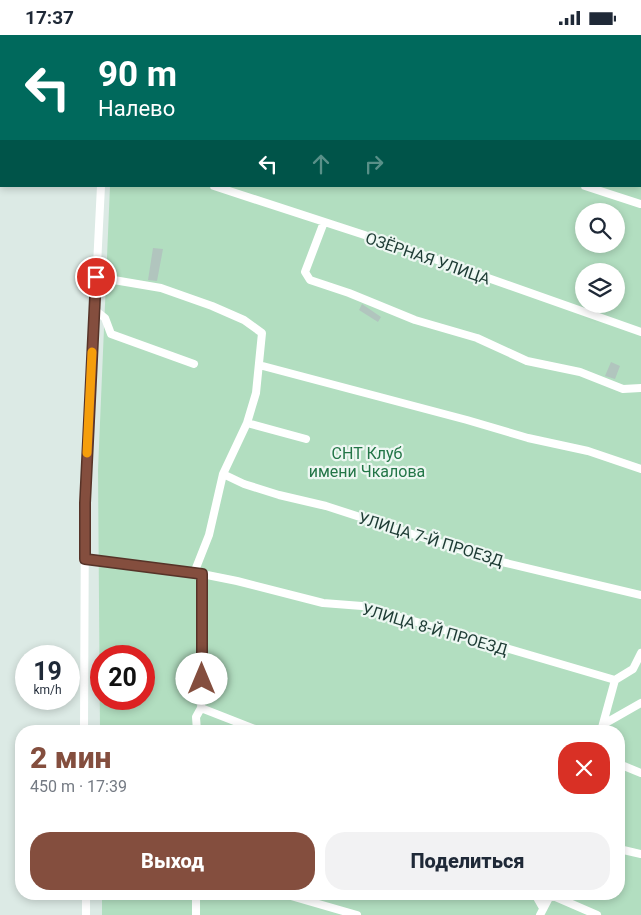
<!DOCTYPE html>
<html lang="ru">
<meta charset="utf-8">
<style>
:root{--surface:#fff;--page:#f2f2f3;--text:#1f2937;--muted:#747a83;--accent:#844e3e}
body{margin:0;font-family:Roboto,sans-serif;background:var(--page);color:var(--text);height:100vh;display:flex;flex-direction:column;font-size:19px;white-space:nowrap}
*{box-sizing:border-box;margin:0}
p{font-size:16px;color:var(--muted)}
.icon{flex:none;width:28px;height:28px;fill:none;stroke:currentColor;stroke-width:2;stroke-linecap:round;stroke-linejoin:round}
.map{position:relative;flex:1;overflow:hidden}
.details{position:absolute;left:15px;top:690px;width:610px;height:175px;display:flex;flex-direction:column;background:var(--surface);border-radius:20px;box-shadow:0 2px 8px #0003}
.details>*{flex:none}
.guide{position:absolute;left:0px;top:0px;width:641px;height:152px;box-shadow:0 2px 8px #0003;background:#00695c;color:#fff;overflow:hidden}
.fabs{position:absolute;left:575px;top:168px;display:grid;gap:10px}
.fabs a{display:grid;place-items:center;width:50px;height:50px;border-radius:50%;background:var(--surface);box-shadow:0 2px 8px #0003;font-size:25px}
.speed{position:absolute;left:15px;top:610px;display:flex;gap:10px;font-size:25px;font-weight:700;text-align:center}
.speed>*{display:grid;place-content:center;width:65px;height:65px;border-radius:50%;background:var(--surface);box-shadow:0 2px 8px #0003;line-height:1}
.speed small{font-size:12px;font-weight:400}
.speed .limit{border:8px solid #d22;background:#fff;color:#111}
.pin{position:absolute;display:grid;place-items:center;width:42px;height:42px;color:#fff;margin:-21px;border:2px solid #fff;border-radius:50%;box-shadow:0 1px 5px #0007}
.me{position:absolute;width:55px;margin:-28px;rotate:0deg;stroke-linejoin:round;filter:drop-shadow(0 0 4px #0008)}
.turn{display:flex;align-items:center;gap:18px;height:105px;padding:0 15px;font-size:22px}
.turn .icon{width:65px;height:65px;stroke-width:2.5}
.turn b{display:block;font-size:35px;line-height:42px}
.lanes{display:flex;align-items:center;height:48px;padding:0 15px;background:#0003;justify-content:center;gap:25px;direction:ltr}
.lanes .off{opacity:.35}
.round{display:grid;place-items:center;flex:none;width:52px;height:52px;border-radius:20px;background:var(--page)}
.overview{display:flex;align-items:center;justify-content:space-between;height:85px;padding:0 15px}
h1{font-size:30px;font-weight:800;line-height:38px;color:var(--accent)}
.action{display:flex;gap:10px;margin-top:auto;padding:10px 15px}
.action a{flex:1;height:58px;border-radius:20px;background:var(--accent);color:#fff;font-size:20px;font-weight:800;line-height:58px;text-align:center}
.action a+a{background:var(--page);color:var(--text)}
.status{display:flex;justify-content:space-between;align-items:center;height:35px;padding:0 25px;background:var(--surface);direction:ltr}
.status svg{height:14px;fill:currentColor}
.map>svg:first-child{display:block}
.green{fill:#b2dec0;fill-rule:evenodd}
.building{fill:#b1c5be}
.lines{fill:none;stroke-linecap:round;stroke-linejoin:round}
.minor{stroke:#fff;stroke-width:8}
.route-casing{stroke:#563328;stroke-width:12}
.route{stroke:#844e3e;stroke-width:9}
.slow{stroke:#f59e0b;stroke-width:9}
.labels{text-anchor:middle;stroke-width:4.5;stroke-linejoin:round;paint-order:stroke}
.street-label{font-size:16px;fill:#1d3b34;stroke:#edf7f2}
.park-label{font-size:16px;fill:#237547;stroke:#edf7f2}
</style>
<div class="status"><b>17:37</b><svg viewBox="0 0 49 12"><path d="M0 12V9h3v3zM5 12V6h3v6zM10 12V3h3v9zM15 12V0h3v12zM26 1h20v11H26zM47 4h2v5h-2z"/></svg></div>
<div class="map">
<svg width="641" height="880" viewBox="0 0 641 880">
<rect width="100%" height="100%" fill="#dceae5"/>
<!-- green -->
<path class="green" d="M116 0H641V880H102V859H619V696H100L98 435 110 151H640V1H116ZM584 176H616V209H584ZM584 236H616V269H584ZM101 621H144V664H101Z"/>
<!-- building -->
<path class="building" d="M153 213 163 214 157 246 148 245Z
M362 269 381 282 378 287 359 275Z
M611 327 620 331 615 344 605 341Z"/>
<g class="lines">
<!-- minor -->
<path class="minor" d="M121 0 124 1
M502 0 506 1
M106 1V0
M640 44 641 45
M214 151 386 207 641 297
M585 151 640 169
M324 187 305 237 310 245 349 258 415 285 477 303 527 326 580 337 623 354 641 353
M96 242 161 253 212 271 244 285 262 298 256 358 247 388 223 439 209 500 194 538
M95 275 105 283 111 299 194 329
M259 330 467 385 528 403 588 416 641 434
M247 388 306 404
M223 439 244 449 279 460 326 471 489 524 641 560
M85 524 202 539 237 546 323 568 362 571 615 645
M201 673 260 696
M604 689 641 668
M84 696 85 468 101 151
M197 696 196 682 201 673 203 644 202 539
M601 696 615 645 633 634 641 618
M619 729 641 738
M619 814 641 819
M86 859V880
M196 859V880
M284 859 357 880
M535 859 543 873
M551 860 597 880
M540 880 551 859"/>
</g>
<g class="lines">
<defs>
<path id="route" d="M96 242 85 468V524L202 539V644"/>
</defs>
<!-- route casing -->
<use href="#route" class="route-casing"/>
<!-- route -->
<use href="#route" class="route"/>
<!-- slow -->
<path class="slow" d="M87 418 92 317"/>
</g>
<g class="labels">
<!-- street labels -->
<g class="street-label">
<text transform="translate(428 223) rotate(19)" y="6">ОЗЁРНАЯ УЛИЦА</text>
<text transform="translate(431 504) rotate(17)" y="6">УЛИЦА 7-Й ПРОЕЗД</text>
<text transform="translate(435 594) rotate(16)" y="6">УЛИЦА 8-Й ПРОЕЗД</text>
</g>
<!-- park labels -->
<g class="park-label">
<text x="367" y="424">СНТ Клуб<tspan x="367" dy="18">имени Чкалова</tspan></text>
</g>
</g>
</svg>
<div class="fabs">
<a><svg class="icon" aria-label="search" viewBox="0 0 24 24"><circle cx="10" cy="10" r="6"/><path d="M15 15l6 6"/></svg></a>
<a><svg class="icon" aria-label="layers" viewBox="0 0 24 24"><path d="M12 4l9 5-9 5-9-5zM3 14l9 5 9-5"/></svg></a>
</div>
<div class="speed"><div>19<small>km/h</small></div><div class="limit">20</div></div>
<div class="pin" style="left:96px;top:242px;background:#d93025"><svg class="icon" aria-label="arrive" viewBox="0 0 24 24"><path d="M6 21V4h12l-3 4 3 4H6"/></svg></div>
<svg class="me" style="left:202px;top:644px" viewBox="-20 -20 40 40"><circle r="19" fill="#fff"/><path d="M0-13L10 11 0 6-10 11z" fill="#844e3e"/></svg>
<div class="guide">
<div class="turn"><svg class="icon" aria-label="left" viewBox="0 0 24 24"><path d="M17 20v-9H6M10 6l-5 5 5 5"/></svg><div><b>90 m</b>Налево</div></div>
<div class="lanes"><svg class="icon" aria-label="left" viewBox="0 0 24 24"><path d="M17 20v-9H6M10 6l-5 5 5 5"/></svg><svg class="icon off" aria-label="ahead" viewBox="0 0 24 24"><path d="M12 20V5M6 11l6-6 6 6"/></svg><svg class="icon off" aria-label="right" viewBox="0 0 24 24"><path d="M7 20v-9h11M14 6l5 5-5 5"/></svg></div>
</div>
<section class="details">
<div class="overview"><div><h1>2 мин</h1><p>450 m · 17:39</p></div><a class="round" style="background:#d93025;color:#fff"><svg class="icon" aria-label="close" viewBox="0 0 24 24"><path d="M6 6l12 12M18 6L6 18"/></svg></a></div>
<div class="action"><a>Выход</a><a>Поделиться</a></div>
</section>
</div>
